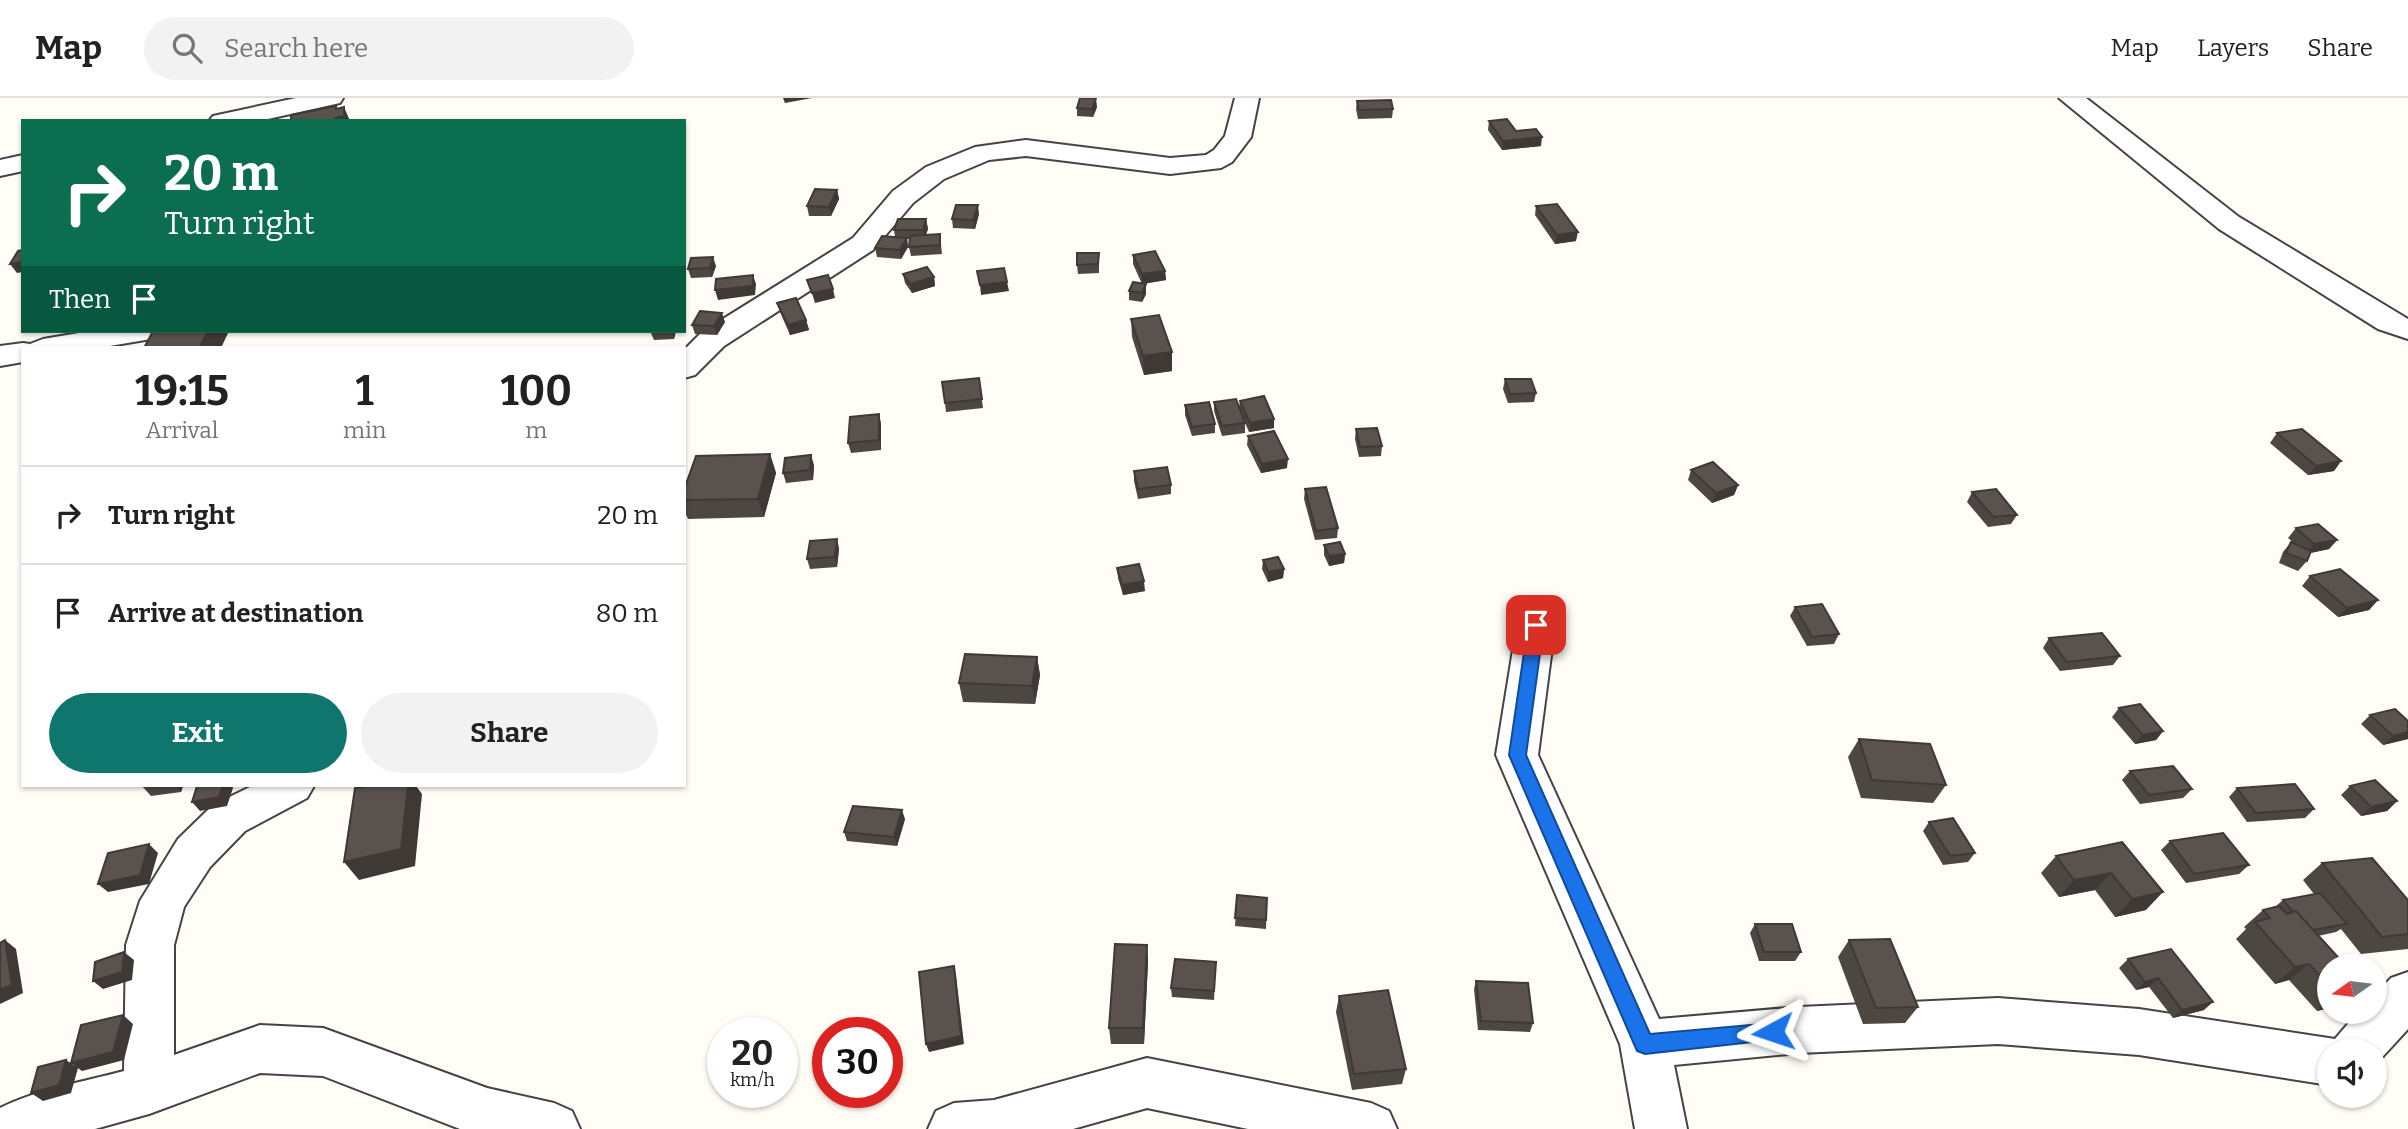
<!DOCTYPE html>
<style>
:root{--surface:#fff;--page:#f2f2f2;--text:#222;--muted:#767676;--line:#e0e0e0;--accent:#0f766e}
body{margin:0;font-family:Bitter,serif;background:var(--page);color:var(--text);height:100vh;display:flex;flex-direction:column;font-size:26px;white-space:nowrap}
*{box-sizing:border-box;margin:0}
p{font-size:23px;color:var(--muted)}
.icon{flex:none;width:38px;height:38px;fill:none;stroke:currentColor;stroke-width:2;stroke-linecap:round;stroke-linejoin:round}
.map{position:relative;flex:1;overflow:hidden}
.side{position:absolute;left:21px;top:248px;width:665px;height:441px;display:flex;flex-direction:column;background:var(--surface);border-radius:0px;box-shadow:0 2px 5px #0004}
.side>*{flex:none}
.guide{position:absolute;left:21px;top:21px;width:665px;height:214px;border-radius:0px;box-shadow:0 2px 5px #0004;background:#0b6e4f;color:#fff;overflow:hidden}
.needle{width:46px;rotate:256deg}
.controls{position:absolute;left:2317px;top:856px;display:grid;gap:14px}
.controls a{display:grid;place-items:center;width:70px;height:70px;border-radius:50%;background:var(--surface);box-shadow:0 2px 5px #0004;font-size:35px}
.speed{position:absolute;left:707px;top:919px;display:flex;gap:14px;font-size:35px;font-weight:700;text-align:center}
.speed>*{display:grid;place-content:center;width:91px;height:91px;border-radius:50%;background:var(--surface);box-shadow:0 2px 5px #0004;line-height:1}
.speed small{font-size:18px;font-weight:400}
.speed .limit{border:10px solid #d22;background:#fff;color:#111}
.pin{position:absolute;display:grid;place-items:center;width:60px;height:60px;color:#fff;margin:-30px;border-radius:14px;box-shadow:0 4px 10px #0006}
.me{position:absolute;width:77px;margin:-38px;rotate:265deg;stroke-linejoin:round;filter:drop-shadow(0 0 5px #0008)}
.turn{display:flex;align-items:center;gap:24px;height:147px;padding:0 28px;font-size:32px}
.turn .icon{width:91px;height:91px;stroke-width:2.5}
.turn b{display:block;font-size:49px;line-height:60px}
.then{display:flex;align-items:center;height:66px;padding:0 28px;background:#0003;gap:14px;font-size:26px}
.eta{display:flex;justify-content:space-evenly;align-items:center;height:119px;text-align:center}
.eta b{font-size:42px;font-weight:700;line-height:49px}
.button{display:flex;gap:14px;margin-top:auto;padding:14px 28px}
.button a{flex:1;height:80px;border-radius:42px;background:var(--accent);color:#fff;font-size:28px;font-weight:700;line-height:80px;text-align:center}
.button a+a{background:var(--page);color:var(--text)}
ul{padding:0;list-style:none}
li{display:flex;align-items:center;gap:21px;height:98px;padding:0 28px;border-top:2px solid var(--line)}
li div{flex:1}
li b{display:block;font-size:26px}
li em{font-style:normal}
header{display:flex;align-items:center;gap:42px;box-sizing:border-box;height:98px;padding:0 35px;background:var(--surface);border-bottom:2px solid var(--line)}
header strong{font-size:33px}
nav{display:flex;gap:38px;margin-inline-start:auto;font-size:24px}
.search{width:490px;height:63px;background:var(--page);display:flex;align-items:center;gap:18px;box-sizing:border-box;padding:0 24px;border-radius:38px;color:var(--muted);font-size:26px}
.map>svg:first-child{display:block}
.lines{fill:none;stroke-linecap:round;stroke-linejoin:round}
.street-casing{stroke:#444;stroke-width:4}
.street{fill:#fff;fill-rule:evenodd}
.wall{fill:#4d4742}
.shaded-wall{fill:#3f3936}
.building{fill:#5a524d;stroke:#3f3936;stroke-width:2}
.route{fill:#1a73e8;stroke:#114b97;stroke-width:2}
</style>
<header>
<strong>Map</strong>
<div class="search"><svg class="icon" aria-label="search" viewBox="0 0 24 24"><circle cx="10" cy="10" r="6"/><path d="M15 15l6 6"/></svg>Search here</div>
<nav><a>Map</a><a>Layers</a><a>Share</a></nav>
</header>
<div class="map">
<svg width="2408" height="1031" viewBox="0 0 2408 1031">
<rect width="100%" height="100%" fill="#fffdf5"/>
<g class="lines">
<defs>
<path id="street" d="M296 0H343L340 5 259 23H209L213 18Z
M1235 0H1259L1251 39 1232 64 1221 70 1170 76 1026 58 989 62 944 81 913 105 873 152 724 248 695 277 684 280V252L702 234 853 140 893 93 926 69 975 49 1026 42 1170 60 1206 57 1214 52 1225 38Z
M2059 0H2086L2239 119 2408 221V241L2378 231 2219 131Z
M23 57V73L0 78V62Z
M91 233H161L157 240 98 250H23V264L0 268V248L23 245 30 246 43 241Z
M1536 513 1550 517 1555 527 1538 657 1659 921 1799 909 1998 900 2139 911 2335 941 2358 914H2375V897L2391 880 2408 874V931L2375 967V952H2329V987L2139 957 1998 946 1799 955 1674 967 1687 1031H1635L1620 946 1496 657 1517 527 1522 517Z
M252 688H314L307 700 245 733 210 769 184 809 174 847V957L260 927 323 930 487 990 554 1005 572 1013 580 1031H460L323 978 260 975 149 1016 95 1031H0V1010C38 991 83 984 124 973L126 847 140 803 178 741 213 707Z
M1147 960 1371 1005 1389 1013 1397 1031H1248L1147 1010 1073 1031H928L936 1013 954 1005 994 1002Z"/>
</defs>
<!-- street casing -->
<use href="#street" class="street-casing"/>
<!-- street -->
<use href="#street" class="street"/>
</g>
<!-- wall -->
<path class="wall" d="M1357 3 1393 11 1392 20 1358 21 1356 11Z
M1097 9 1093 19 1077 18V10Z
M1489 23 1516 33 1541 48 1502 52 1488 32Z
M837 92 839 101 831 118H809L807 108Z
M1536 108 1576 143 1555 146 1535 117Z
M979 116 975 131 953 130 952 121Z
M926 121 928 131 926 137 940 136 942 156 911 158 909 149 910 141H907L908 149 901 161 877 159 875 150 895 139 894 132Z
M1099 155V175L1078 176 1077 167Z
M1133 157 1165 173 1166 182 1142 186 1133 166Z
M716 168 712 179 691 180 688 171Z
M903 176 934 179 935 188 912 195 905 185Z
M1146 186V196L1142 204 1129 202V193Z
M777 205 806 222 809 232 790 237 780 214Z
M1131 221 1172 254V273L1144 277 1132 239Z
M725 224 717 237 695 236 692 227Z
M650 233H676L674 241 654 242Z
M979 280 983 310 946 314 945 305Z
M1505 281 1536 295 1534 304 1508 305 1503 291Z
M1240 303 1274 330 1249 334 1245 325V335L1222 338 1214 313V304L1239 309Z
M1185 307 1215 326V335L1192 338 1185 317Z
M879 316 881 326V352L851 355 848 345Z
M1356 331 1382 348 1381 358 1359 359 1355 341Z
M2277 335 2341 363 2334 373 2308 377 2270 345Z
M1248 338 1287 370 1261 375 1247 347Z
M770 356 776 375 764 419 688 421 684 412V392Z
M814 367 813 382 786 385 783 375Z
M1691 372 1738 387 1734 397 1712 405 1688 382Z
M1134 373 1171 387V396L1138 401 1134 383Z
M1305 391 1338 430 1337 440 1315 442 1304 401Z
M1972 394 2017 417 2011 426 1988 429 1967 404Z
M2296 430 2337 442 2329 451 2310 455 2307 463 2298 473 2279 465 2283 454 2291 444 2295 446 2288 440Z
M837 441 839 451 837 469 810 471 807 461Z
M1324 447 1345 456 1344 465 1329 468 1324 457Z
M1263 462 1284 471 1283 480 1268 484 1262 471Z
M1117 470 1145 493 1123 497 1118 480Z
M2310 478 2378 502 2369 512 2338 519 2302 488Z
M1795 509 1839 536 1834 546 1807 548 1790 518Z
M2049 540 2120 558 2113 567 2060 573 2043 550Z
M1037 559 1040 577 1035 606 963 604 959 585Z
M2119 610 2163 633 2156 642 2135 646 2112 619Z
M2370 617 2408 641 2383 647 2361 626Z
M1859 641 1946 687 1933 705 1861 700 1848 659Z
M2130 673 2192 691 2183 700 2140 706 2122 682Z
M142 688H183L181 694 151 698Z
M2350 688 2397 703 2387 713 2361 718 2341 697Z
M2237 690 2314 711 2305 720 2247 724 2229 699Z
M905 721 897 748 847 743 844 734Z
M1929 724 1975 755 1968 764 1943 767 1923 733Z
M2170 743 2249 767 2239 776 2186 785 2161 752Z
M2122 744 2146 812 2115 819 2095 792 2059 799 2041 775 2056 758Z
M2322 765 2408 802V851L2361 856 2341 831 2336 834 2318 838 2329 868V910L2317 913 2289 882 2275 886 2236 841 2246 831 2244 829 2263 812 2276 808 2283 802 2314 796 2303 782Z
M1237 797 1267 800 1266 831 1235 828Z
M1755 826 1801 854 1795 863H1759L1750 835Z
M1849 842 1918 909 1905 925 1863 926 1838 859Z
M1147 847 1148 864 1144 946H1111L1109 930Z
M2171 851 2204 912 2173 920 2149 889 2136 892 2119 870 2128 861Z
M1216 864 1214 902 1172 899 1171 890Z
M1476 883 1533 925 1530 934 1478 932 1474 891Z
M1339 898 1406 971 1402 986 1352 992 1336 914Z"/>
<!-- shaded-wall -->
<path class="shaded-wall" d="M783 0H812L785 5Z
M1096 0 1097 9 1093 19 1092 11Z
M336 8 341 19 344 9 350 23H335Z
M1542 39 1541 48 1502 52 1503 43Z
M837 92 839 101 831 118 829 109Z
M978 107 979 116 975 131 973 122Z
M926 121 928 131 924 141 923 132Z
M1578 134 1576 143 1555 146 1557 137Z
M907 140 908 149 901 161 900 152Z
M713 159 716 168 712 179 710 170Z
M23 164V174L17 175 10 166Z
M1165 173 1166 182 1142 186V176Z
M753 177 756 186 755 197 718 202 715 192Z
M934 179 935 188 912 195 910 186Z
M1007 184 1009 193 981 197 980 187Z
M1146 186V196L1142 204V195Z
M833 191 835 200 815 205 812 195Z
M722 215 725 224 717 237 714 228Z
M806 222 809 232 790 237 788 227Z
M208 233H229L221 250H199Z
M672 233H676L674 241Z
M1172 254V273L1144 277 1143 258Z
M879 316 881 326V352L879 342Z
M1274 321V330L1249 334 1250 325Z
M770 356 776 375 764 419 758 401Z
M811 357 814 367 813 382 810 372Z
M1288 361 1287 370 1261 375 1262 366Z
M2341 363 2334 373 2308 377 2316 368Z
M1738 387 1734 397 1712 405 1716 395Z
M837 441 839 451 837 469 835 459Z
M2337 442 2329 451 2306 456 2314 446Z
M1345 456 1344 465 1329 468V458Z
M1284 471 1283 480 1268 484V474Z
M1144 483 1145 493 1123 497 1122 487Z
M2378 502 2369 512 2338 519 2347 510Z
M1037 559 1040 577 1035 606 1032 588Z
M2163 633 2156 642 2135 646 2143 637Z
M2408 634V641L2383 647 2393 638Z
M175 688H183L181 694Z
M223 688H232L233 690 227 708 200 713 192 704Z
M408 688H416L422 696 415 768 359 782 344 764Z
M2397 703 2387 713 2361 718 2371 709Z
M902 712 905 721 897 748 894 739Z
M149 746 158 755 149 786 108 794 98 786Z
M2111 775 2095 792 2059 799 2074 782Z
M2163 794 2146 812 2115 819 2132 801Z
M5 842 16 851 23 895 0 906V892Z
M1147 847 1148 864 1144 946 1143 930Z
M124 854 134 862 132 882 103 891 93 883Z
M2309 866 2289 882 2275 886 2295 869Z
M954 868 956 877 964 946 929 954 926 946Z
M2158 880 2149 889 2136 892 2145 884Z
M2329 903V910L2317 913Z
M2213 904 2204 912 2173 920 2182 912Z
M123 917 133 926 124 962 82 973 71 965Z
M66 962 78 970 71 995 43 1003 31 995Z"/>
<!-- building -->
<path class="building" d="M1080 0H1096L1092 11 1077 10Z
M1391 2 1393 11 1359 12 1357 3Z
M336 8V11L344 9V18L335 20V23H291V17Z
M1507 21 1516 33 1536 31 1542 39 1503 43 1489 23Z
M815 91 837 92 829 109 807 108Z
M1557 106 1578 134 1557 137 1536 108Z
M956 107H978L973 122 952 121Z
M898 121H926L923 132H894Z
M940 136V147L909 149 910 138Z
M882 138 907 140 900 152 875 150Z
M23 152V164L10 166 18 153Z
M1155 153 1165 173 1142 176 1133 157Z
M1077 155H1099L1098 166 1077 167Z
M713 159 710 170 688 171 691 160Z
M927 169 934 179 910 186 903 176Z
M1004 170 1007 184 980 187 977 173Z
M753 177V188L715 192 716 181Z
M828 177 833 191 812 195 807 182Z
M1133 184 1146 186 1142 195 1129 193Z
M796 200 806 222 788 227 777 205Z
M700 213 722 215 714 228 692 227Z
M1159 217 1172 254 1143 258 1131 221Z
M153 233H208L199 250H144Z
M979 280 982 301 945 305 942 284Z
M1505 281H1531L1536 295 1510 296Z
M1264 298 1274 321 1250 325 1240 303Z
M1236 301 1245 325 1222 328 1214 304Z
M1209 304 1215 326 1192 329 1185 307Z
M879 316V342L848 345 850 319Z
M1377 330 1382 348 1360 349 1356 331Z
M2302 331 2341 363 2316 368 2277 335Z
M1274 333 1288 361 1262 366 1248 338Z
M770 356 758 401 684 402V392L696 358Z
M811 357 810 372 783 375 785 360Z
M1713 364 1738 387 1716 395 1691 372Z
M1167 369 1171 387 1138 391 1134 373Z
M1326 389 1338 430 1316 433 1305 391Z
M1996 391 2017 417 1993 419 1972 394Z
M2318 426 2337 442 2314 446 2296 430Z
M837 441 835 459 807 461 810 443Z
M1340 444 1345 456 1329 458 1324 447Z
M2291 444 2311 453 2307 463 2286 455Z
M1278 459 1284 471 1268 474 1263 462Z
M1139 466 1144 483 1122 487 1117 470Z
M2340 471 2378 502 2347 510 2310 478Z
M1822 506 1839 536 1812 539 1795 509Z
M2102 535 2120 558 2067 564 2049 540Z
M965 556 1037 559 1032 588 959 585Z
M2140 606 2163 633 2143 637 2119 610Z
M2395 611 2408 623V634L2393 638 2370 617Z
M1859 641 1930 646 1946 687 1872 682Z
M2173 668 2192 691 2149 697 2130 673Z
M2375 682 2397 703 2371 709 2350 688Z
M2295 686 2314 711 2256 715 2237 690Z
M197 688H223L219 699 192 704Z
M366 688H408L401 751 344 764 355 690Z
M853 708 902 712 894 739 844 734Z
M1953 720 1975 755 1950 758 1929 724Z
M2223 735 2249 767 2194 776 2170 743Z
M2122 744 2163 794 2132 801 2111 775 2074 782 2056 758Z
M149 746 140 777 98 786 108 755Z
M2372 760 2408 802V836L2382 839 2322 765Z
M2320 795 2347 826 2313 832 2296 813 2293 814 2283 802Z
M1237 797 1267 800 1266 822 1235 820Z
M2279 808 2287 816 2296 813 2346 868H2329V888L2309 866 2295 869 2255 824 2270 820 2263 812Z
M1755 826H1792L1801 854H1764Z
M1890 841 1918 909 1876 910 1849 842Z
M5 842 12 887 0 892V845Z
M1115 846 1147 847 1143 930H1109Z
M2171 851 2213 904 2182 912 2158 880 2145 884 2128 861Z
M124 854 122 874 93 883 95 864Z
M1175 861 1216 864 1214 893 1171 890Z
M954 868 961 938 926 946 919 874Z
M1476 883 1528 885 1533 925 1481 923Z
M1388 892 1406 971 1354 976 1339 898Z
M123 917 113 954 71 965 81 927Z
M66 962 59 987 31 995 38 969Z"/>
<!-- route -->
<path class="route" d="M1536 521 1544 527 1526 657 1650 936 1773 925 1781 928 1784 934 1781 941 1645 956 1637 953 1509 657 1528 527Z"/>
</svg>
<div class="controls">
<a><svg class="needle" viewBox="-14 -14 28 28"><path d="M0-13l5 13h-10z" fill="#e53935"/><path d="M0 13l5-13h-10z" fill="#767676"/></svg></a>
<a><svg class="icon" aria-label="sound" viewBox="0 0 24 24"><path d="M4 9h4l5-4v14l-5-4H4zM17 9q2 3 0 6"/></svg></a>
</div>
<div class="speed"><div>20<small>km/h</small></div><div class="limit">30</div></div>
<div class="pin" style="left:1536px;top:527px;background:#d93025"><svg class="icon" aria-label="arrive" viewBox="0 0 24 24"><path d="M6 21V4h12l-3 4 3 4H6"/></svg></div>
<svg class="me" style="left:1773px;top:934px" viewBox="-20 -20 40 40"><path d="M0-17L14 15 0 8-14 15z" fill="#1a73e8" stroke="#fff" stroke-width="4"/></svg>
<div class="guide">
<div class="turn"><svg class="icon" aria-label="right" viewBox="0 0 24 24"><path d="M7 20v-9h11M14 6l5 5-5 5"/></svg><div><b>20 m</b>Turn right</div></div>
<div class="then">Then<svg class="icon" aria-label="arrive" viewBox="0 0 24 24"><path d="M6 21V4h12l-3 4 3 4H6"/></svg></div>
</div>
<section class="side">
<div class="eta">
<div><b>19:15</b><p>Arrival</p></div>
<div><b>1</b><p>min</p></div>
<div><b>100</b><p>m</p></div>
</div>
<ul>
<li><svg class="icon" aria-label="right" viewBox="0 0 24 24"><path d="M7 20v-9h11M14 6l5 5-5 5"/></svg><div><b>Turn right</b></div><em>20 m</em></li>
<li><svg class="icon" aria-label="arrive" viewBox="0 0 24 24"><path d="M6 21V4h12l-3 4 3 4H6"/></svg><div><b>Arrive at destination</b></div><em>80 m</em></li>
</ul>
<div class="button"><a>Exit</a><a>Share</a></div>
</section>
</div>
